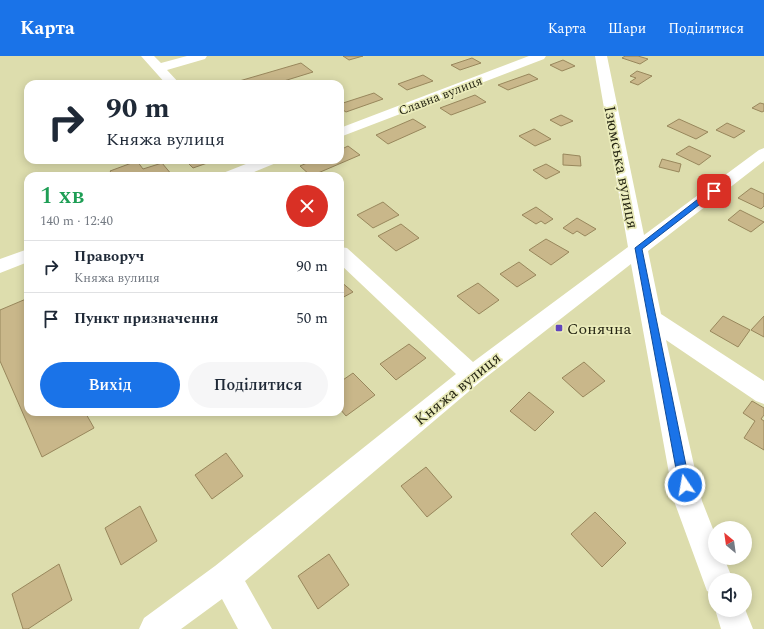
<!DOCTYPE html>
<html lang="uk">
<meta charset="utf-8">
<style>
:root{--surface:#fff;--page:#f6f6f7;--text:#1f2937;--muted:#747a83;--line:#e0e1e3;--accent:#1a73e8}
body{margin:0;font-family:Spectral,serif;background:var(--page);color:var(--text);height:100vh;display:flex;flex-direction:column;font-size:15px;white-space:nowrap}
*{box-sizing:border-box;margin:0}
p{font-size:13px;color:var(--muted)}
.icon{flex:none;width:22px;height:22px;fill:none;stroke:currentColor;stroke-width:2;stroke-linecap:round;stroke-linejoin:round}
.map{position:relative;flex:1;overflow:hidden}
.side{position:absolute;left:24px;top:116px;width:320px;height:244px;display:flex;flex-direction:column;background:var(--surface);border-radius:12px;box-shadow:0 2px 10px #0003}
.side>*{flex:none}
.top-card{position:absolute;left:24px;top:24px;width:320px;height:84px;border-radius:12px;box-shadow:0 2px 10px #0003;background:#fff;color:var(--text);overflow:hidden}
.needle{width:26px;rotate:331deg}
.controls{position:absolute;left:708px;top:465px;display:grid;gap:8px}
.controls a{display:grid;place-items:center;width:44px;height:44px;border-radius:50%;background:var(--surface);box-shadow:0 2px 10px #0003;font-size:20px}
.pin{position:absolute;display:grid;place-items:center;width:34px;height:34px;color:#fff;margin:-17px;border-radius:8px;box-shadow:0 2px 6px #0006}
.me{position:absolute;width:44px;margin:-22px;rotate:348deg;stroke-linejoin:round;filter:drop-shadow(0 0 3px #0008)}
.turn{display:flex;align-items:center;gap:14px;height:84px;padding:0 16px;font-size:18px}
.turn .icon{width:52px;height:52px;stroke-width:2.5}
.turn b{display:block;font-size:28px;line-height:34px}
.round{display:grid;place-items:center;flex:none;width:42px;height:42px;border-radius:21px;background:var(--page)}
.head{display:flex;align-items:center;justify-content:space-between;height:68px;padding:0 16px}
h1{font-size:24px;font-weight:600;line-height:30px;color:#1e9e55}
.action{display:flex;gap:8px;margin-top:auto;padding:8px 16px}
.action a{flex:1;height:46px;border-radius:24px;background:var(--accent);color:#fff;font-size:16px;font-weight:600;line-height:46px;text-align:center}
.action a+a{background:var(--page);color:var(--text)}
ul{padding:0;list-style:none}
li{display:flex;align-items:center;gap:12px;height:52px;padding:0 16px;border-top:1px solid var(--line)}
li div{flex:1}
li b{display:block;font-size:15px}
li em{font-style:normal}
header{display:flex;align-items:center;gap:24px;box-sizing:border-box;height:56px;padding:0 20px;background:var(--accent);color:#fff}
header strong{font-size:19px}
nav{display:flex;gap:22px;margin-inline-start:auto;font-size:14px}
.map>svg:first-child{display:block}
.building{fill:#c9b78a;stroke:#98875c}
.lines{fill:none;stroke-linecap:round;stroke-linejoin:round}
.minor{fill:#fff;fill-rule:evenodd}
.route{fill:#1a73e8;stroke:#114b97}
.poi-dot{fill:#6145bd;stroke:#eaebba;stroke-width:1.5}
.labels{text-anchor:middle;stroke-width:3.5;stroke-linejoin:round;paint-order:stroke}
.far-street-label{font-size:13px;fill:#262614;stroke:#eaebba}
.street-label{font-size:16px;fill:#262614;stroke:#eaebba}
.poi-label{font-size:16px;fill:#262614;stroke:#eaebba;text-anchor:start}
</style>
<header>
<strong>Карта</strong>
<nav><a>Карта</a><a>Шари</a><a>Поділитися</a></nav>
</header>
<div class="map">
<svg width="764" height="573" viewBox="0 0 764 573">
<rect width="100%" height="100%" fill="#ddddad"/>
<!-- building -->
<path class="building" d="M343 0H363L349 4Z
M625 0H638L648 3 640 8 622 2Z
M472 2 481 7 460 14 451 9Z
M563 4 575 10 562 15 550 9Z
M301 7 313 16 274 28H229Z
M637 15 652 20 638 29 630 26 636 22 630 20Z
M529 18 538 23 508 34 498 29Z
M423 19 433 25 407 34 398 28Z
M374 37 383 43 346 56 340 52V48Z
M475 39 486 46 451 59 440 52Z
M760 47 764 48V55L762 56 752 52Z
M561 59 573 65 561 70 550 64Z
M413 63 426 71 388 88 376 79Z
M679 63 708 76 696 83 667 70Z
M727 67 745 75 734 82 716 74Z
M534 73 551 83 535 90 519 80Z
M348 90 360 99 311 120 300 110 314 104H340V94Z
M689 90 711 100 699 109 676 98Z
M563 98 580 100 581 110 563 109Z
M662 103 681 108 679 116 659 111Z
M185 104H212L213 105 193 112Z
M137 105 143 113 162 107 172 119 140 120 137 117 127 120H114L110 115Z
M546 108 560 116 546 123 533 114Z
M751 132 764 138V150L761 153 738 142Z
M383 146 399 159 373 172 357 159Z
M536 151 553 163 545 168 541 165 536 168 522 159Z
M740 154 764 166 751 176 728 164Z
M577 162 596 173 585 180 577 175 573 178 563 172Z
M401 168 419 182 396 195 378 180Z
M546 183 569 196 551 209 529 194Z
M519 206 536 219 517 231 500 218Z
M340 225 353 236 340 243Z
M478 227 499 244 479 258 457 240Z
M26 243 28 247V356H85L94 372 42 401 0 305V254Z
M723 260 750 274 738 291 710 275Z
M764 260V281L751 274Z
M409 288 426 302 396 324 380 308Z
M584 306 605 325 583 341 562 322Z
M353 317 375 339 346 360 340 353V326Z
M529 336 554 356 535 375 510 355Z
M752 345 764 352V359L761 363 764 365V394L744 382 755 365 743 357Z
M226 397 243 420 212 443 195 419Z
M426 411 452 441 427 461 401 430Z
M140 450 157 485 121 509 105 472Z
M595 456 626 487 602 511 571 478Z
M329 498 349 529 318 553 298 520Z
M59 508 72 544 28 573H23L12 538Z"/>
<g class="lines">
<!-- minor -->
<path class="minor" d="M141 0H154L161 7 187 0H207L205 3 167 14 180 28H166Z
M529 0H546L544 3 340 81V72Z
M595 0H607L644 179 759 94 764 92V105L648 195 661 258 764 325V348L756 345 666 284 702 445 715 478V502H724L733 524H715V538L707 535 674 445 631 208 480 326 245 525 272 573H238L222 543 181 573H139L144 562 215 510 456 318 340 208V191L347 192 473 306 628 191Z
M256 104H278L276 107 244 120H221L223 117Z
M28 193V206L0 217V203Z
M715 553H745L753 573H721Z"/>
</g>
<!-- route -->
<path class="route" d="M711 133 717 135 642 193 690 429 689 433 685 435 681 433 679 429 635 192Z"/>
<!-- markers -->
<rect class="poi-dot" x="555" y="268" width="8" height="8" rx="2"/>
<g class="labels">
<!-- far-street labels -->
<g class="far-street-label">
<text transform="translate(440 39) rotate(-21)" y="5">Славна вулиця</text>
</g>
<!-- street labels -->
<g class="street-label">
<text transform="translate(622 111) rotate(79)" y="6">Ізюмська вулиця</text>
<text transform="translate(457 332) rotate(-39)" y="6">Княжа вулиця</text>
</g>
<!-- poi labels -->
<g class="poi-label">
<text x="567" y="278">Сонячна</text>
</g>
</g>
</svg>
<div class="controls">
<a><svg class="needle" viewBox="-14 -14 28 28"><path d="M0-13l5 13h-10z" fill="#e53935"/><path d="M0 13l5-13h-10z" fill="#747a83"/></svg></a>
<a><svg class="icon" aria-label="sound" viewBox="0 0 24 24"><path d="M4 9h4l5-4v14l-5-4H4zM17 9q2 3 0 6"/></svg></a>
</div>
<div class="pin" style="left:714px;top:135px;background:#d93025"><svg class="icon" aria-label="arrive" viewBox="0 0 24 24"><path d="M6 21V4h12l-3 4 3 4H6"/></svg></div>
<svg class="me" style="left:685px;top:429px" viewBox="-20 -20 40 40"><circle r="17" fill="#1a73e8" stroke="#fff" stroke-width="3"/><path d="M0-11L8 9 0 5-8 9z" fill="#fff"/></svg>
<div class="top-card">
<div class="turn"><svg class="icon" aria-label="right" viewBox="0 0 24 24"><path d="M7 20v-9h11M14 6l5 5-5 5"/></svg><div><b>90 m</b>Княжа вулиця</div></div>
</div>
<section class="side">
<div class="head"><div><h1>1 хв</h1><p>140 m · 12:40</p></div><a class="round" style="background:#d93025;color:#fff"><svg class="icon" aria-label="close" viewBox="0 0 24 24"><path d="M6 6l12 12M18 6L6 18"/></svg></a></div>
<ul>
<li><svg class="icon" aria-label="right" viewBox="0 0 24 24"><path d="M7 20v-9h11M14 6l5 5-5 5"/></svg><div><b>Праворуч</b><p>Княжа вулиця</p></div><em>90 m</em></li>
<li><svg class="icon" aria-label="arrive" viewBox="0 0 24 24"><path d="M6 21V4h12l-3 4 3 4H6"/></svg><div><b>Пункт призначення</b></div><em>50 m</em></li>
</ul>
<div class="action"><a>Вихід</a><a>Поділитися</a></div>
</section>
</div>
